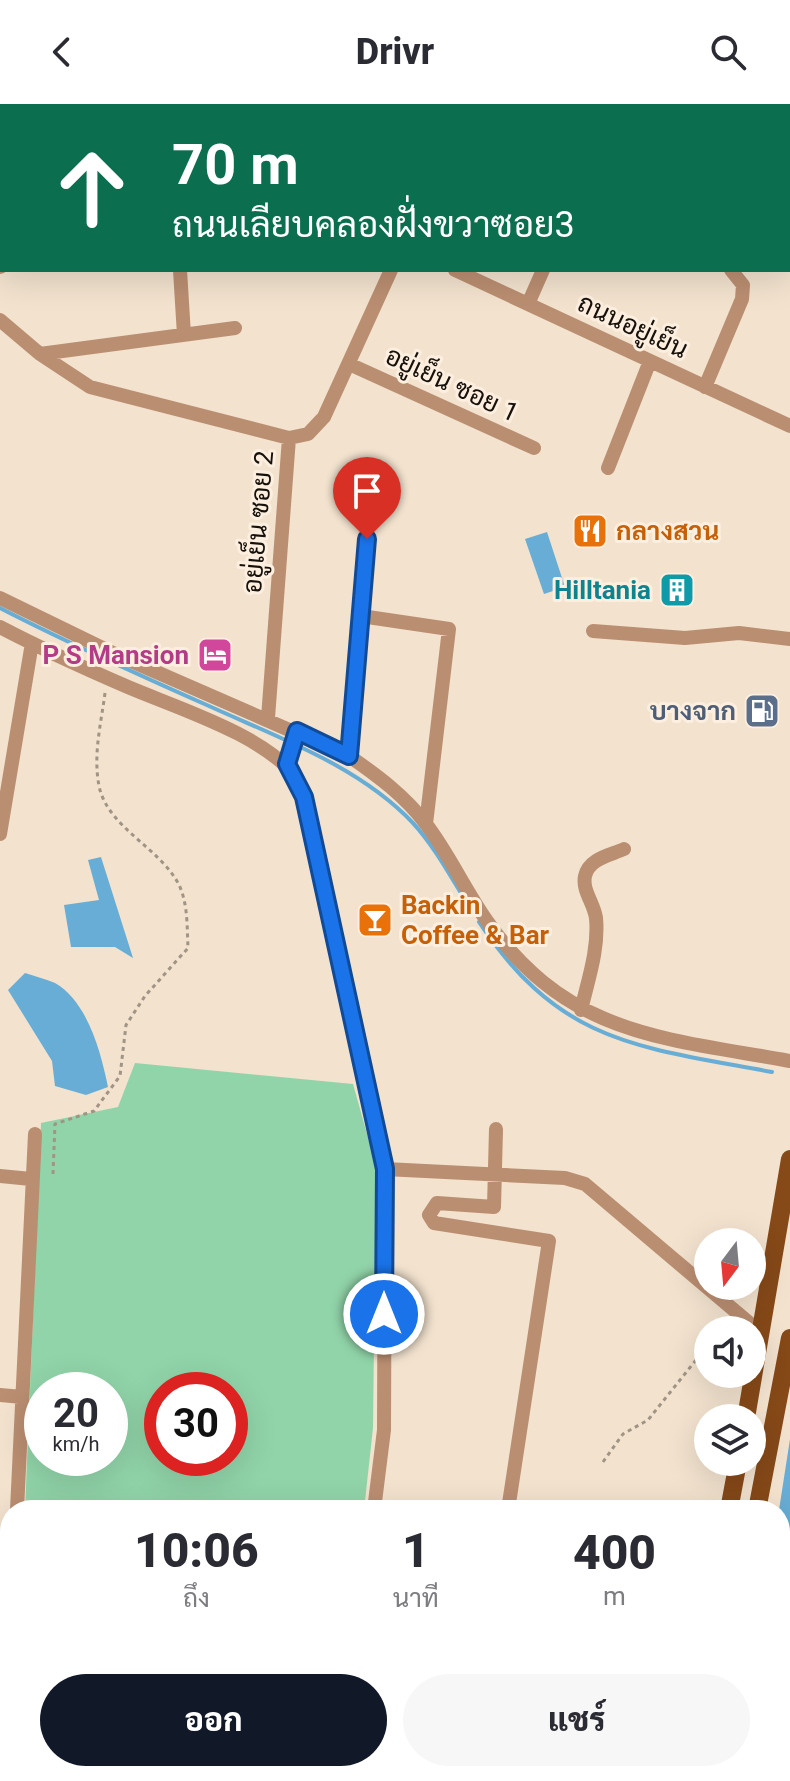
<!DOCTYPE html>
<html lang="th">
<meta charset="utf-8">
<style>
:root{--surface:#fff;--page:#f7f7f7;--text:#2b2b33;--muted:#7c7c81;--accent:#111827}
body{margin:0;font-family:Roboto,Sarabun,sans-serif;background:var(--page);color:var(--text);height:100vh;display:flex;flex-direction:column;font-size:30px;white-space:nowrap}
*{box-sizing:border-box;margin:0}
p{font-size:26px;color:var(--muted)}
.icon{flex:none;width:44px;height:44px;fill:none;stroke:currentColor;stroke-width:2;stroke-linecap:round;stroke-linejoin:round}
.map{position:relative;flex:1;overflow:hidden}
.sheet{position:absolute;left:0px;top:1396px;width:790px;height:282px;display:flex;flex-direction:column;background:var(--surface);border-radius:32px 32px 0 0;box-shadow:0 8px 32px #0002}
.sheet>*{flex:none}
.banner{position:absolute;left:0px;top:0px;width:790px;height:168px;box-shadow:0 8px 32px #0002;background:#0b6e4f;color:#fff;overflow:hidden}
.needle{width:52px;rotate:196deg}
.buttons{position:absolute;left:694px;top:1124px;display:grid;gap:16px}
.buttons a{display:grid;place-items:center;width:72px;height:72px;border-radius:50%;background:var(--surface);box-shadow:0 8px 32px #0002;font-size:40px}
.speed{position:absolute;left:24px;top:1268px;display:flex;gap:16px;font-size:40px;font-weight:700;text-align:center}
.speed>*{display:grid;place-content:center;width:104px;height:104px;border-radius:50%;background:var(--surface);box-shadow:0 8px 32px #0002;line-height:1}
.speed small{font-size:20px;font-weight:400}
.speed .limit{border:12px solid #d22;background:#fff;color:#111}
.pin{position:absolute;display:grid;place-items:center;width:68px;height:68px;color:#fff;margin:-82px -34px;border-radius:50% 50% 50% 0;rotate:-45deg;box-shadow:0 0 8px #0007}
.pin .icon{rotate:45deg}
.me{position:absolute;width:88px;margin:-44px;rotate:0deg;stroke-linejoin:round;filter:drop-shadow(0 0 6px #0008)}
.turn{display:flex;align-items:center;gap:28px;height:168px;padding:0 40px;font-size:36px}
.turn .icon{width:104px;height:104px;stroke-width:2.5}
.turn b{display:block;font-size:56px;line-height:68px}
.eta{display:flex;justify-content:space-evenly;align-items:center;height:136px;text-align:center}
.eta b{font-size:48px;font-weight:800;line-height:56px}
.action{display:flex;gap:16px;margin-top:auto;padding:16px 40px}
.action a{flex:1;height:92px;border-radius:48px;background:var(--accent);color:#fff;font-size:32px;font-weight:800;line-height:92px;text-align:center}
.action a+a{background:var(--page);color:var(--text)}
header{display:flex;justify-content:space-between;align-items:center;height:104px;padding:0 40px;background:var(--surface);font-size:36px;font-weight:800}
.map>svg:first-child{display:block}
.green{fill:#91d4a9;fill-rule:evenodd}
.water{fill:#68add5}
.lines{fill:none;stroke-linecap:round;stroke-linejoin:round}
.stream{stroke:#68add5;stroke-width:4}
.path{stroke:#a09485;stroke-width:3;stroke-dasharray:4 4;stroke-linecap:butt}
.minor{stroke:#ba8e71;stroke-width:14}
.major{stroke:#864918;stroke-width:18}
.route-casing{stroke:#114b97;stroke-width:20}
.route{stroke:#1a73e8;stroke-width:14}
.labels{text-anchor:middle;stroke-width:6;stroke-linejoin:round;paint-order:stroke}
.street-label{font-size:26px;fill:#16110a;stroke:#fdefdf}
.food-label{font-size:26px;font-weight:bold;fill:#c56008;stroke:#fdefdf;text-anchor:start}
.culture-label{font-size:26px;font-weight:bold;fill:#0d838f;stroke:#fdefdf;text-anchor:end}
.hotel-label{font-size:26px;font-weight:bold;fill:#b23c85;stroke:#fdefdf;text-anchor:end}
.service-label{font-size:26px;font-weight:bold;fill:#4e5e75;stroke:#fdefdf;text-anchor:end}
</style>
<header><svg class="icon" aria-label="back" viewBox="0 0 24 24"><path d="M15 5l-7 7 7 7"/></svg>Drivr<svg class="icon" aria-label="search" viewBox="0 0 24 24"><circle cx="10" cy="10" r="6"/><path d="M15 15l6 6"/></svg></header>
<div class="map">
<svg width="790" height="1677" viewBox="0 0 790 1677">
<rect width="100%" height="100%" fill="#f2e2ce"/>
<!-- green -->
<path class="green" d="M135 959 353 980 376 1062 373 1324 364 1406H25L41 1019 118 1003ZM42 1286H110V1354H42ZM162 1286H230V1354H162Z
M10 1483V1668H323L321 1677H0V1509Z"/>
<!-- water -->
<path class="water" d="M547 428 565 483 544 490 525 435Z
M101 753 133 854 115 843H71L64 801 99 796 88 756Z
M25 869C34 872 46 875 55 879 88 898 101 949 108 983L86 991 55 982 52 957 8 886Z
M790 1335V1491L780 1551 779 1406Z"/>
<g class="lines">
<!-- stream -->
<path class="stream" d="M0 504C68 539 139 571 209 602 279 634 359 662 413 719 437 745 455 781 474 810
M479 818C560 940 638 943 772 968"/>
<!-- path -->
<path class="path" d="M53 1070 55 1020 94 1007 120 972 126 921 145 892 188 844C187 824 188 802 180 783 162 744 108 725 99 682 93 650 101 620 105 589
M603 1358 623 1330 648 1316 708 1241"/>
<!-- minor -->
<path class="minor" d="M11 0 15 2
M406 0 410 2
M122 2V0
M458 2 459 0
M788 87 790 85
M0 88H2
M0 163 2 162
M180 166 184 231
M455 166 790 322
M528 200 543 166
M0 216 40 250 90 283 289 334 308 330 324 313 391 166
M40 250 235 224
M349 260 534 344
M705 283 742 195 743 181 731 166
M608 364 650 257
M0 494 115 550 349 652C378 672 405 692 426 720 449 750 465 786 487 817 568 932 664 934 790 957
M361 512 449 525 426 720
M0 523C42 545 84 564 128 583 177 604 268 632 298 676L385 1065 384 1326 374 1406
M593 527 685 534 739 529 790 535
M268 614 289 334
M349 652 367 435
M287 660 297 627
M0 730 32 539
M581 906C588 876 599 845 596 814 594 799 582 787 585 772 589 754 611 751 624 745
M496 1025 494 1103 437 1099 429 1111 434 1119 549 1137 508 1406
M385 1065 565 1074 585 1080 761 1229
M0 1072 31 1075
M0 1291 22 1293
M17 1406 35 1030
M0 1499 10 1469
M329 1677 331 1668
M507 1677 508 1668"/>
<!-- major -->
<path class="major" d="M746 1314 790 1055
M729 1406 738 1358
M757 1406 790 1234
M649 1677 656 1668
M683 1677 690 1668
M780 1677 790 1655"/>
</g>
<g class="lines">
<defs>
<path id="route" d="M367 435 349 652 297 627 287 660 304 693 385 1065 384 1210"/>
</defs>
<!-- route casing -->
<use href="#route" class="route-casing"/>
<!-- route -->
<use href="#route" class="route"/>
</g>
<!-- icons -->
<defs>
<symbol id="restaurant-square" viewBox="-11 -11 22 22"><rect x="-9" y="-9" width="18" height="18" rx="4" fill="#e8710a" stroke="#fdefdf"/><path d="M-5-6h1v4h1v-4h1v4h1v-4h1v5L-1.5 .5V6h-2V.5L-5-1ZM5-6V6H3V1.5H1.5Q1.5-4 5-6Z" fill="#fff"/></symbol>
<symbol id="building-square" viewBox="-11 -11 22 22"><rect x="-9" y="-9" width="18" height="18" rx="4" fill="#0f9aa8" stroke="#fdefdf"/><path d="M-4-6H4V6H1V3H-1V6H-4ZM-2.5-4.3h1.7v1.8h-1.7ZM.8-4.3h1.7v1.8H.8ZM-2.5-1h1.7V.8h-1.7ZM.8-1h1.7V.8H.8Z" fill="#fff"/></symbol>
<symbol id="hotel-square" viewBox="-11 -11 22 22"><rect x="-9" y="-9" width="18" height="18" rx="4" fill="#d1479c" stroke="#fdefdf"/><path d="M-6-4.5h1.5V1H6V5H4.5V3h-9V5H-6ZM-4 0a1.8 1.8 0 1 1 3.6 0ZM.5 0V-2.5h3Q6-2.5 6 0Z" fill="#fff"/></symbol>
<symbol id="fuel-square" viewBox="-11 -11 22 22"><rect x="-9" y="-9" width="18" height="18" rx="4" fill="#5c6f8a" stroke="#fdefdf"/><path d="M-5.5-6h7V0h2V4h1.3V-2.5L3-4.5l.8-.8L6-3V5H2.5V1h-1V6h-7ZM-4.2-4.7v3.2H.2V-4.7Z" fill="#fff"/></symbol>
<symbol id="bar-square" viewBox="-11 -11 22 22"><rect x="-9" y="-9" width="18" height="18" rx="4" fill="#e8710a" stroke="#fdefdf"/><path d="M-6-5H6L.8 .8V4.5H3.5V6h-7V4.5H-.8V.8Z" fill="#fff"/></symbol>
</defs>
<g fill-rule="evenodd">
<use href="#restaurant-square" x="570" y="407" width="40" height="40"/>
<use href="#building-square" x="657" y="466" width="40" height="40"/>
<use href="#hotel-square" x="195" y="531" width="40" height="40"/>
<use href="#fuel-square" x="742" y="587" width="40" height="40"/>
<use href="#bar-square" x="355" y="796" width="40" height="40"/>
</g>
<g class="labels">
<!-- street labels -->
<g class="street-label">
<text transform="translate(633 222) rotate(25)" y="9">ถนนอยู่เย็น</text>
<text transform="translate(452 280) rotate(25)" y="9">อยู่เย็น ซอย 1</text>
<text transform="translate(258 418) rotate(-85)" y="9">อยู่เย็น ซอย 2</text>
</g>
<!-- food labels -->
<g class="food-label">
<text x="616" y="436">กลางสวน</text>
<text x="401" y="810">Backin<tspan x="401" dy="30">Coffee &amp; Bar</tspan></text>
</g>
<!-- culture labels -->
<g class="culture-label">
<text x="651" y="495">Hilltania</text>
</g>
<!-- hotel labels -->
<g class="hotel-label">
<text x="189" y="560">P S Mansion</text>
</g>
<!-- service labels -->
<g class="service-label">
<text x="736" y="616">บางจาก</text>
</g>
</g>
</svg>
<div class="buttons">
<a><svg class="needle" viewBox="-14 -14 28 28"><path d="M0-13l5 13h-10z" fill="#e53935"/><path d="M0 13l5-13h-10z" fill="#7c7c81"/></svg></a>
<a><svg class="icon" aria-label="sound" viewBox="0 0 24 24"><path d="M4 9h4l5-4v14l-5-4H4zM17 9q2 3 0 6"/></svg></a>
<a><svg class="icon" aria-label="layers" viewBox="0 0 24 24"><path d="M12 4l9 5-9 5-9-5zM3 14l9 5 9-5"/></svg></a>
</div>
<div class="speed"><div>20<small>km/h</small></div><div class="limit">30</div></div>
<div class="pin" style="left:367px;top:435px;background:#d93025"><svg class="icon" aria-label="arrive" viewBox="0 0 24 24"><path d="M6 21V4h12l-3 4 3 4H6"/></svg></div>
<svg class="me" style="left:384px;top:1210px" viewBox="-20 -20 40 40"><circle r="17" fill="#1a73e8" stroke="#fff" stroke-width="3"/><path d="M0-11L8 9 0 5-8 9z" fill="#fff"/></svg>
<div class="banner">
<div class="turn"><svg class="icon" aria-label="ahead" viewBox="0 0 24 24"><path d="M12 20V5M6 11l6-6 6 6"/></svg><div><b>70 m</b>ถนนเลียบคลองฝั่งขวาซอย3</div></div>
</div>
<section class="sheet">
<div class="eta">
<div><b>10:06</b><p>ถึง</p></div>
<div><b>1</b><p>นาที</p></div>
<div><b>400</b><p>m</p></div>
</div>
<div class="action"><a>ออก</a><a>แชร์</a></div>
</section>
</div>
